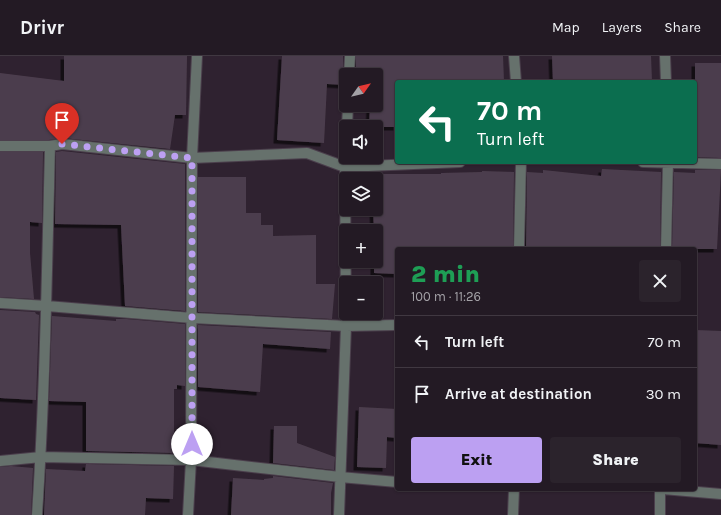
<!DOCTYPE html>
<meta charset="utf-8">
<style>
:root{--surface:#231a24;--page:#2b232c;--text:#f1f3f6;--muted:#a3a1a6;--line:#403841;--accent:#bca0f2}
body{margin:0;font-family:Karla,sans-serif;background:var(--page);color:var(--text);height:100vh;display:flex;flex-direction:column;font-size:15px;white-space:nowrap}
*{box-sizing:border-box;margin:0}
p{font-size:13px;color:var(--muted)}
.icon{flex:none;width:22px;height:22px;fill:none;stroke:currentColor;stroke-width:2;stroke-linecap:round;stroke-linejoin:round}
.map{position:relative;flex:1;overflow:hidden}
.details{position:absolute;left:395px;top:191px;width:302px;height:244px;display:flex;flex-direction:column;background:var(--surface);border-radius:4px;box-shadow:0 1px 3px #0004,0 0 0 1px var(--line)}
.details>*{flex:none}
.banner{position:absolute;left:395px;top:24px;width:302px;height:84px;border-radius:4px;box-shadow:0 1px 3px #0004,0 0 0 1px var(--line);background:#0b6e4f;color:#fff;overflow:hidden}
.needle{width:26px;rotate:56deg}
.fabs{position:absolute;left:339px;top:12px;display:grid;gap:8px}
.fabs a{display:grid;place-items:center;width:44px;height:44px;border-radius:4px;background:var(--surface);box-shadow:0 1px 3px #0004,0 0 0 1px var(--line);font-size:20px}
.pin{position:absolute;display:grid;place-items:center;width:34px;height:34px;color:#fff;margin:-41px -17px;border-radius:50% 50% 50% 0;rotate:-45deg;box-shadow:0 0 4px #0007}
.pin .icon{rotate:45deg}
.me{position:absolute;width:44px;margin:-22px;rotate:0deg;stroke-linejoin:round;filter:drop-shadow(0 0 3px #0008)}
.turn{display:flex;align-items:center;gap:14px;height:84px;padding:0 16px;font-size:18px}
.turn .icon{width:52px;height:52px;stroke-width:2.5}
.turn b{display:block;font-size:28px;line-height:34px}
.round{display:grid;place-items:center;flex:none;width:42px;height:42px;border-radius:4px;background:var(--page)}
.headline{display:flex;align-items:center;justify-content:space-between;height:68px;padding:0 16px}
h1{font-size:24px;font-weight:800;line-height:30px;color:#1e9e55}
.cta{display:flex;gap:8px;margin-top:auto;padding:8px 16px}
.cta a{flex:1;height:46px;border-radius:4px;background:var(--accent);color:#111;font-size:16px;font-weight:800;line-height:46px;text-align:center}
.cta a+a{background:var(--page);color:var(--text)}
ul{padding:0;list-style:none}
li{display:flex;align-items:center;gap:12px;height:52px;padding:0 16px;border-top:1px solid var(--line)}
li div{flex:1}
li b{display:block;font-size:15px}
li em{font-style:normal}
header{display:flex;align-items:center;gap:24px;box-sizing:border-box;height:56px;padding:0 20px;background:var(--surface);border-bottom:1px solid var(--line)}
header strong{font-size:19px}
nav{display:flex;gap:22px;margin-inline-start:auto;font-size:14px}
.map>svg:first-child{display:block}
.building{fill:#4c3e4d;filter:url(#shadow)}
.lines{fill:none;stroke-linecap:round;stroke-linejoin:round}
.street-casing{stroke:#4b3f4c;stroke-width:12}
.street{stroke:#66716c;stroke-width:10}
.route{stroke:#bca0f2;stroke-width:7;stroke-dasharray:0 12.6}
</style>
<header>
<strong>Drivr</strong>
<nav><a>Map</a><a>Layers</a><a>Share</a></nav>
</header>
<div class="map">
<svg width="721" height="459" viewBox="0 0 721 459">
<defs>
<filter id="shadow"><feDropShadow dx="-3.5" dy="3.5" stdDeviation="0" flood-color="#0009"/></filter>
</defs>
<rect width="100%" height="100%" fill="#2f2230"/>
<!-- building -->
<path class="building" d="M64 0H187L186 59H175L170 93 63 82 49 84H0V17L64 25Z
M282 0H343V22L346 25V29L327 28 324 87 277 84Z
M356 0H503L504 26H397V71H369L370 49H376V19H356Z
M552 0H651L652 26H553Z
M695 7H721V102L695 101Z
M62 95 185 108V255L125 250 121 169 55 168 56 96Z
M0 96H43L42 167 30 166V197L34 243 0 241Z
M602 113 661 116 660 193H526L527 116 543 117V114L601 120Z
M695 114H721L717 193H672L674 116 695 117Z
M482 115 514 116 513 193H397V218L374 217V205H376V175H374L373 153H376V123H373V118H441V117L482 116Z
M198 121H246V157H261V169H273V180L316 179V228H335L332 263 198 256Z
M0 254 35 256 36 258 39 259 36 344 0 342Z
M52 260 116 265V263H126L185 268V330L177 329V333H174V397L86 395V346L49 345Z
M198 269 331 276 330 293 263 288 260 336 198 331Z
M695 274 721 275V389L695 387Z
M359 351 397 353V382L387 381 386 412 357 411Z
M274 370H297V387L335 401 334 414 273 407Z
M86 408 174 410 173 443 146 442 145 459H44L46 413 85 415Z
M11 410 33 412 31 459H0V411Z
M273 420 333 427 331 437V459H231L233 422 264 424V423L273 422Z"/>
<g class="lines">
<defs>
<path id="street" d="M514 0 516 26
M665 0 666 26
M349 19 350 0
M347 71 348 49
M0 90H50L62 88 192 102 307 97 345 111 460 106
M643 106 721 108
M519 193 521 106
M666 193 668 106
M0 247 47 250 192 262 346 270 397 269
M0 405 41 401 191 404 340 421 397 426
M663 433 721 438
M37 459C45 336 47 213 50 90
M188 459 191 404 192 102 197 0
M339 459 346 270 345 111 346 93
M513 459 514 433
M660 459V433"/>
</defs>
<!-- street casing -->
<use href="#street" class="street-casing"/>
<!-- street -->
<use href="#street" class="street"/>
</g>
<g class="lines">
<!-- route -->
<path class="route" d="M62 88 192 102V388"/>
</g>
</svg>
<div class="fabs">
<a><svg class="needle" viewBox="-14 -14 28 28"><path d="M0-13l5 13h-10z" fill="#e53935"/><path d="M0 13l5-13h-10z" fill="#a3a1a6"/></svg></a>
<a><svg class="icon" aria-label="sound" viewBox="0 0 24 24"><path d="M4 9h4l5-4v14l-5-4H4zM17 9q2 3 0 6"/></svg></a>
<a><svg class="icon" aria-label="layers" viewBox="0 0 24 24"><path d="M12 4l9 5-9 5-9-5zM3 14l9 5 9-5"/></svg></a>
<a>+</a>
<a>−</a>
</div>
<div class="pin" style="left:62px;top:88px;background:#d93025"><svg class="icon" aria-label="arrive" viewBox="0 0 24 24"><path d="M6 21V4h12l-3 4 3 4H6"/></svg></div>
<svg class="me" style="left:192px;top:388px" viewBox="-20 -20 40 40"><circle r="19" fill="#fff"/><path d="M0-13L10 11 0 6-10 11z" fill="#bca0f2"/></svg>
<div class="banner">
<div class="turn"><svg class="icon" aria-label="left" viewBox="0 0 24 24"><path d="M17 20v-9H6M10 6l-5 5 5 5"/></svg><div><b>70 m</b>Turn left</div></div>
</div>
<section class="details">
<div class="headline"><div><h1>2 min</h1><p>100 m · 11:26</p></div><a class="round"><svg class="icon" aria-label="close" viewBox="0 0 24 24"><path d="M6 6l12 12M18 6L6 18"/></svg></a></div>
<ul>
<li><svg class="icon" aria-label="left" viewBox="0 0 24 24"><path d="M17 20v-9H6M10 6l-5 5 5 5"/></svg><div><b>Turn left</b></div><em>70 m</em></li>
<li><svg class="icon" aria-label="arrive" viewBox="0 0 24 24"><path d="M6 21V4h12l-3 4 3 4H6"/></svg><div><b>Arrive at destination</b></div><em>30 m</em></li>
</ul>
<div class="cta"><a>Exit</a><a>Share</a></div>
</section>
</div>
